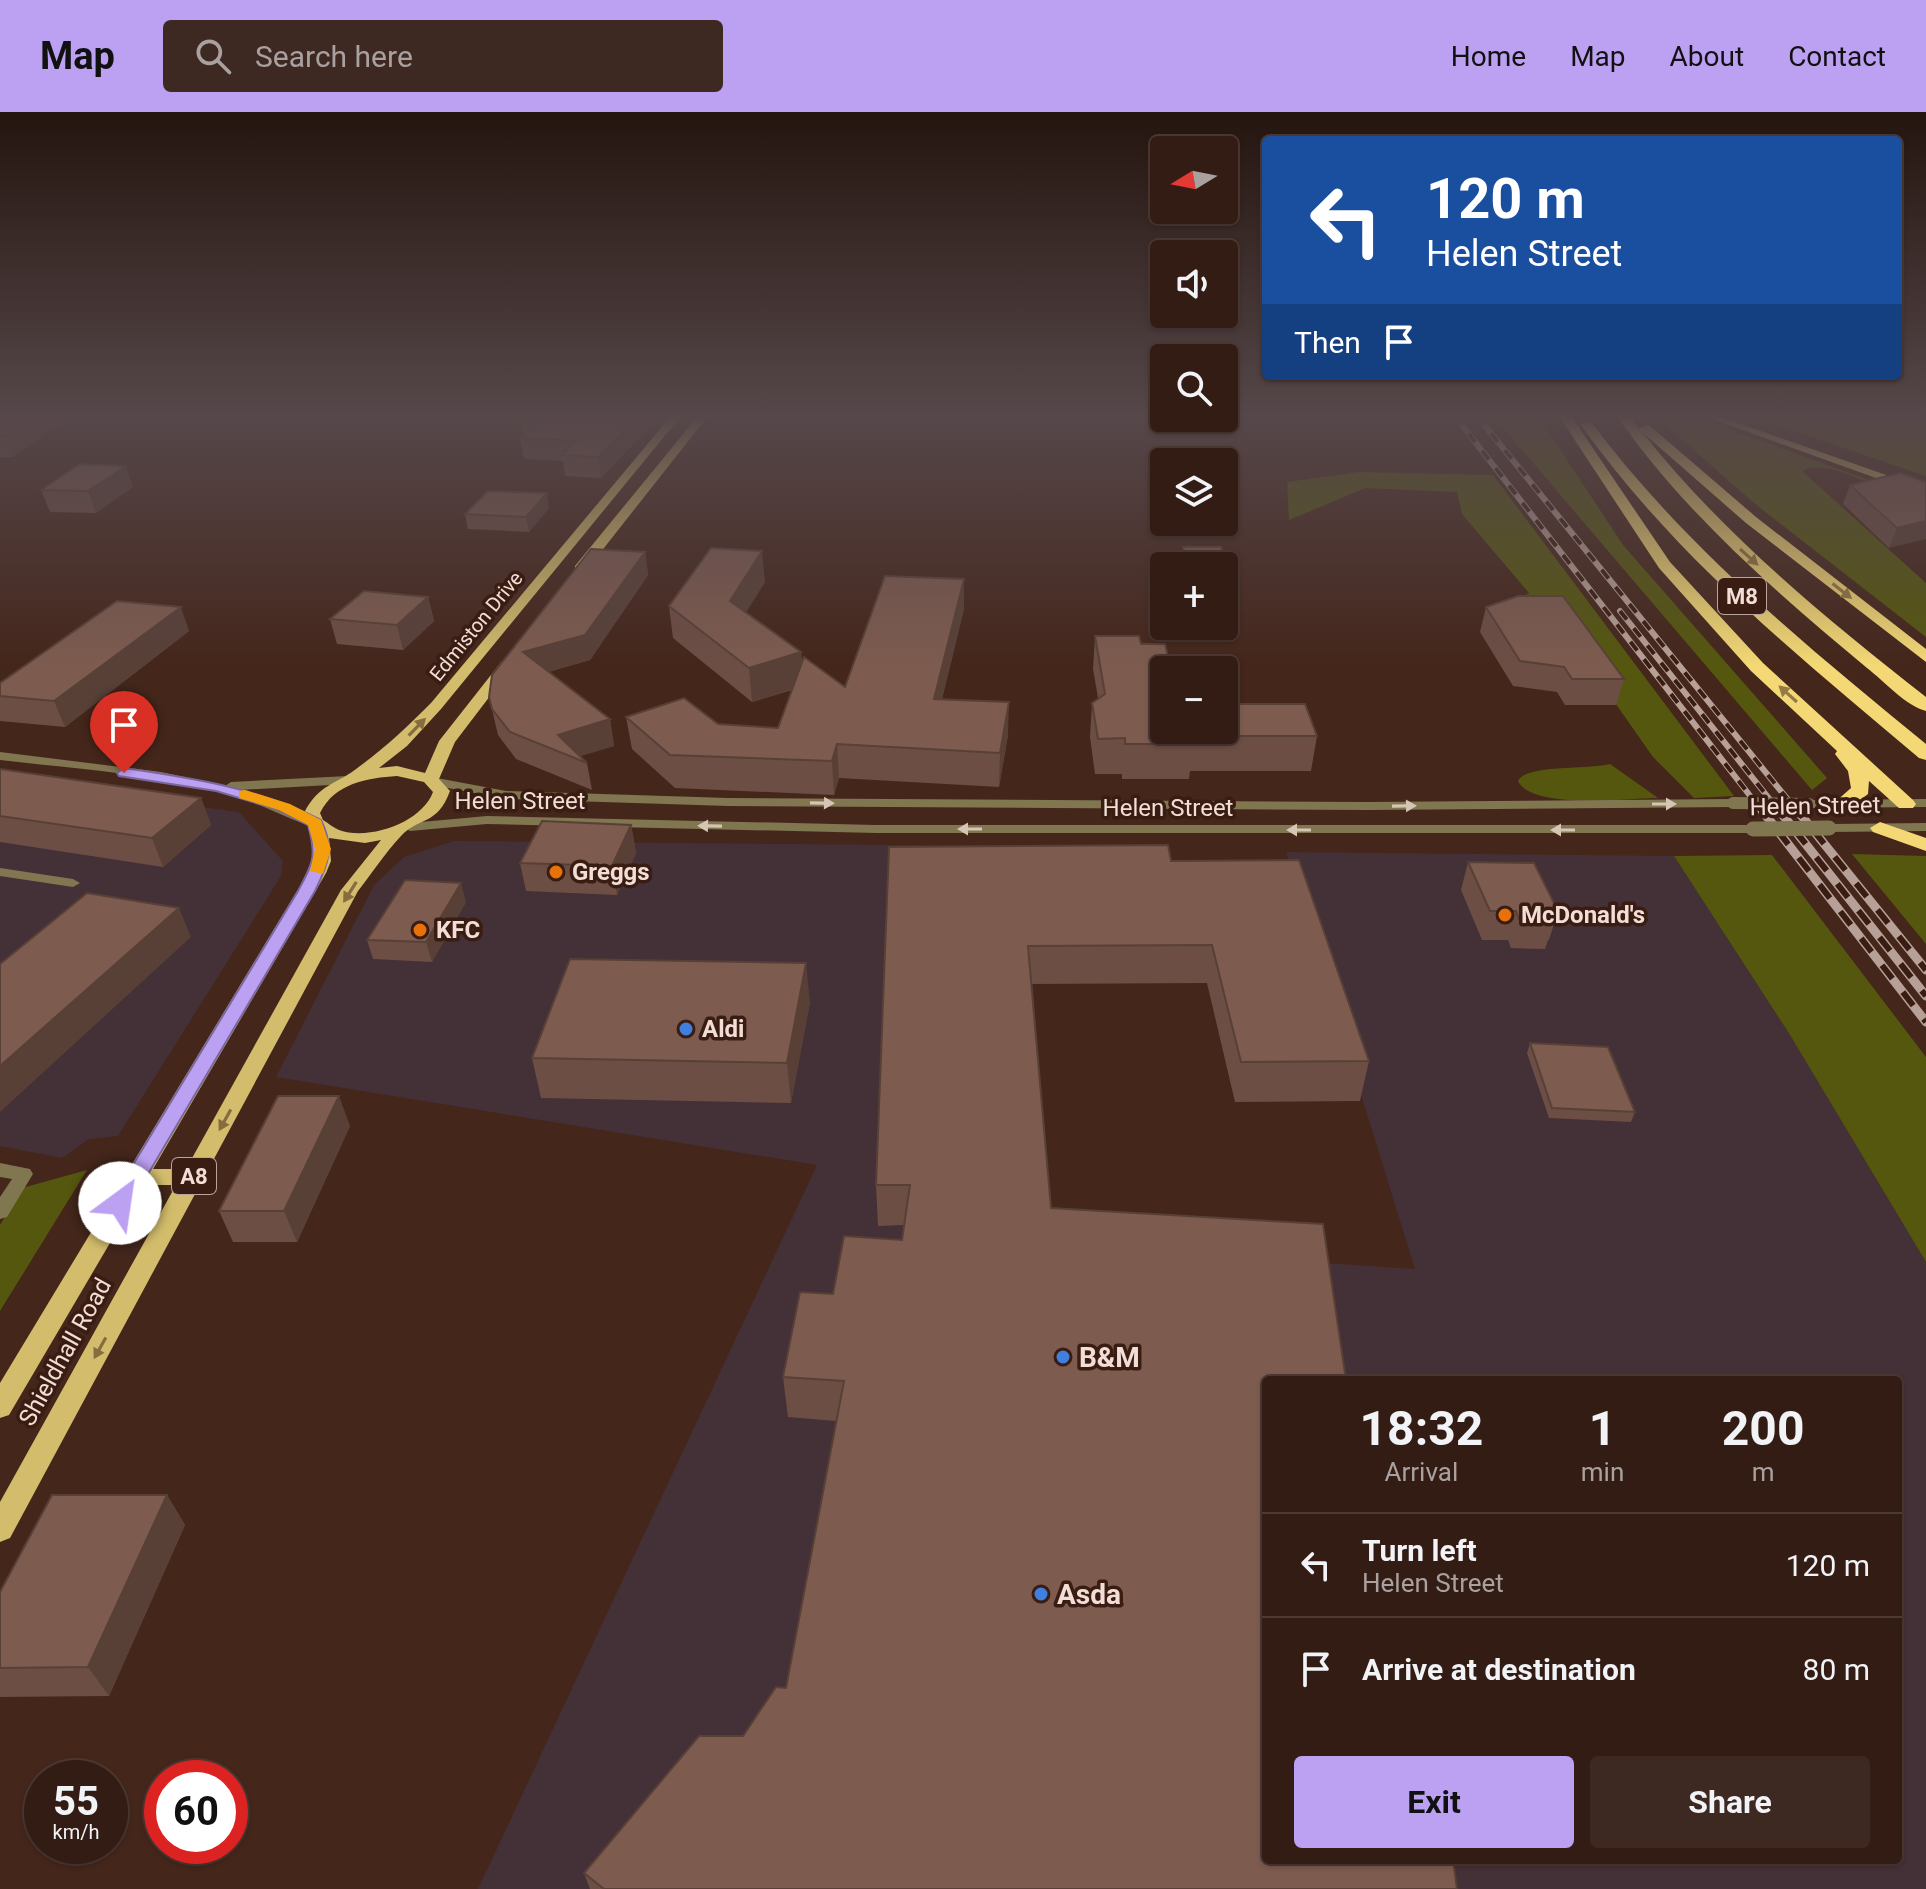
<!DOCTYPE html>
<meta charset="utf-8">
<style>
:root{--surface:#331c14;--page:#3e2922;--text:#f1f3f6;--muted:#a9a1a0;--line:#4e3a34;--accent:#bca0f2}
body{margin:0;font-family:Roboto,sans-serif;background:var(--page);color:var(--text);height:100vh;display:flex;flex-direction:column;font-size:30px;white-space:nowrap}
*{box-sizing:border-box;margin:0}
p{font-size:26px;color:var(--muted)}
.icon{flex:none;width:44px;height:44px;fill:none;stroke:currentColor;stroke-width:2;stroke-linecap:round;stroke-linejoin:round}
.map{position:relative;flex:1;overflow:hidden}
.details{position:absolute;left:1262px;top:1264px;width:640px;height:488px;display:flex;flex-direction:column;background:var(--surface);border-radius:8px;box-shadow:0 2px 6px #0004,0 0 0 2px var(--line)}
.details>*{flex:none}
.banner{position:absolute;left:1262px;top:24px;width:640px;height:244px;border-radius:8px;box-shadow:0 2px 6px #0004,0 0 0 2px var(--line);background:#1a4fa0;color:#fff;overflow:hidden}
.needle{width:52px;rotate:260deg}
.buttons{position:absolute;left:1150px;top:24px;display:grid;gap:16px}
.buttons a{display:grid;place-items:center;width:88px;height:88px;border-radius:8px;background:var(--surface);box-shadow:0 2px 6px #0004,0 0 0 2px var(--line);font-size:40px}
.speed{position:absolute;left:24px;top:1648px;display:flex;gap:16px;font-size:40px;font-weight:700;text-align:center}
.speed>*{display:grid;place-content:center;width:104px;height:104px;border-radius:50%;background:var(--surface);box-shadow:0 2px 6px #0004,0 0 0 2px var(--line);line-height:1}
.speed small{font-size:20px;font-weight:400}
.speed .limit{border:12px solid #d22;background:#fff;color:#111}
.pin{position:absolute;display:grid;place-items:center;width:68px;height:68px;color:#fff;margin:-82px -34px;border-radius:50% 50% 50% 0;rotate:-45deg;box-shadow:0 0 8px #0007}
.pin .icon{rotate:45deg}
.me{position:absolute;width:88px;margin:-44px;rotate:31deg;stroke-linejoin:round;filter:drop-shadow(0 0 6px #0008)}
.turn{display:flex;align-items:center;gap:28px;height:168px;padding:0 32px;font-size:36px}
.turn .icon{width:104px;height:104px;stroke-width:2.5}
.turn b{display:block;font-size:56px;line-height:68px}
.then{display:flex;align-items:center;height:76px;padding:0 32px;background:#0003;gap:16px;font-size:30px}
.eta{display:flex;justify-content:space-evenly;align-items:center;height:136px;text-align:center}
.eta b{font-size:48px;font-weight:700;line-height:56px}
.button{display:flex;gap:16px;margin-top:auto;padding:16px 32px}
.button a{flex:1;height:92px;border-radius:8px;background:var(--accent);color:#111;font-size:32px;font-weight:700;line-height:92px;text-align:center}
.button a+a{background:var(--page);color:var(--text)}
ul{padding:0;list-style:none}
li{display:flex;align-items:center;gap:24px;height:104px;padding:0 32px;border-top:2px solid var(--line)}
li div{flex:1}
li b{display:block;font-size:30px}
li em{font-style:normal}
header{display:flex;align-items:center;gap:48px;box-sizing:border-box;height:112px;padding:0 40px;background:var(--accent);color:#111}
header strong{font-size:38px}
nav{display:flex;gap:44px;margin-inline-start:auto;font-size:28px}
.search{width:560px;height:72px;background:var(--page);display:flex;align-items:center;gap:20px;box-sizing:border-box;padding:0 28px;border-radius:8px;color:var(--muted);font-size:30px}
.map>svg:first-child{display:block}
.commercial{fill:#443037;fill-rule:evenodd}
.green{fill:#55570f}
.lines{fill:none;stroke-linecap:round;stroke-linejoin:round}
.minor{fill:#807650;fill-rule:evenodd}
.tertiary{fill:#807650;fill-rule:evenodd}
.primary{fill:#d3bd6c;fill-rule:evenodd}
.motorway{fill:#f3d875;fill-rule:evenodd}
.rail-far1-casing{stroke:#b7a097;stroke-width:6}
.rail-casing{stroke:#b7a097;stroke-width:9}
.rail-far1{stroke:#391c12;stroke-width:4;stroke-dasharray:11;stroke-linecap:butt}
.rail{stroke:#391c12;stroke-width:6;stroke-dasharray:17;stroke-linecap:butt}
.tertiary-bridge-far1{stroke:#807650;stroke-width:12}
.tertiary-bridge{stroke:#807650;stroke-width:15}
.wall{fill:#6c4e44}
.shaded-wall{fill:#584037}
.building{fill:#7d5b4f;stroke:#584037;stroke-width:2}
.oneway{fill:#967a44}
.oneway2{fill:#866c3f}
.oneway3{fill:#d6c4b4}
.route{fill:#bca0f2;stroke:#7a689d;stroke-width:2}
.slow{fill:#f59e0b}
.food-dot{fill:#e8710a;stroke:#391c12;stroke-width:3}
.shop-dot{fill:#3f7fe0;stroke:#391c12;stroke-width:3}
.labels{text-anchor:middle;stroke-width:7;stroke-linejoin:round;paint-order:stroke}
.far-street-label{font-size:20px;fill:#f2ded6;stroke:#391c12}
.shield{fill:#391c12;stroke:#baa49b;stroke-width:2}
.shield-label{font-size:22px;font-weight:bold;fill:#f2ded6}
.street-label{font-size:24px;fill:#f2ded6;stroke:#391c12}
.poi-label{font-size:24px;font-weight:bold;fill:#f2ded6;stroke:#391c12;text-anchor:start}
.near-poi-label{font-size:28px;font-weight:bold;fill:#f2ded6;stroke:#391c12;text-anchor:start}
</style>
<header>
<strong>Map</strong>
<div class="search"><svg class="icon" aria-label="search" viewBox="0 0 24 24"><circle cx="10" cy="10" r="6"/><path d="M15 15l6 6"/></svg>Search here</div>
<nav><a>Home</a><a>Map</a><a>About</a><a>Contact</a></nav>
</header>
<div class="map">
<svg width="1926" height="1777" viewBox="0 0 1926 1777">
<rect width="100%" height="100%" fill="#44261b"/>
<!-- commercial -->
<path class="commercial" d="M0 668 239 700 283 749 281 764 118 1024 89 1027 62 1046 0 1034Z
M454 729 1023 734 1051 1133 1415 1157 1286 740 1674 744 1790 923 1926 1150V1777H478L817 1053 276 965 374 773 404 745ZM1266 1268H1898V1748H1266Z"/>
<!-- green -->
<path class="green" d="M1493 304H1538L1623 433 1827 666 1812 678Z
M1655 304H1693L1926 389C1905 397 1833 341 1802 359L1926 471V525L1754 391Z
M1751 304H1926V364Z
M1359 360 1493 363 1734 684 1694 686 1653 645 1557 508 1511 493 1529 481 1462 402 1457 380 1365 376 1289 408 1287 370Z
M1610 652 1658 686C1628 686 1532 698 1518 669 1526 652 1589 658 1610 652Z
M1852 742 1926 744V832Z
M1772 743 1926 945V1150L1790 923 1674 744Z
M87 1058 0 1199V1113L22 1076Z"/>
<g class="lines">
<!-- minor -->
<path class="minor" d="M0 756 73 767 80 771 73 775 0 764Z
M0 1051 30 1057 33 1062 7 1105 0 1107V1085L12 1067 0 1065Z"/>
<!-- tertiary -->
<path class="tertiary" d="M0 640 161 660 225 674 231 670 348 664 355 668 348 672 239 678 283 692 320 708 322 711 315 715C287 707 262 692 234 684 158 662 78 657 0 648Z
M437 666 506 679 728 686 1367 690 1733 687 1740 691 1733 695 1367 698 728 694 506 687 432 673 430 670Z
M1926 687V695L1809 696 1802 692 1809 688Z
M487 704 876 713H1753L1760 717 1753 721H876L487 712 410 719 403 715 410 711Z
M1926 711V719L1829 720 1822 716 1829 712Z"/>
<!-- primary -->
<path class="primary" d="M671 304H681L441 597 407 634 379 656 397 654 425 661 439 629 502 549H512V555L455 630 439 667 450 679C437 714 420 704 401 724 385 741 372 761 358 779L10 1426 0 1430V1390L176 1073H144L9 1303 0 1306V1271L308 761C317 739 310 722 304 701 319 671 337 673 360 654 386 635 408 614 431 591ZM397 664 424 670 433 680C422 710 370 729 339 718 334 716 328 711 323 708L320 701C335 671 367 666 397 664ZM329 726 365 731 381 728 341 778 186 1057H153L326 761 331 749Z
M698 304H708L585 460H575V454Z
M1704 304H1718L1926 377V384Z"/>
<!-- motorway -->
<path class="motorway" d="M1559 304H1571L1670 450 1763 551 1913 688 1916 692 1913 696H1899L1869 669 1868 682 1851 695H1837L1834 691 1851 676 1848 659 1835 642 1837 639 1751 559 1659 456Z
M1617 304H1629L1639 316 1649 313 1756 405 1926 537V550L1746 411 1642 320C1723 422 1824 505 1926 585V599C1906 594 1884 569 1867 556 1777 481 1684 401 1617 304Z
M1583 310H1591C1686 436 1805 533 1926 632V648L1919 646C1797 543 1674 444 1581 313Z
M1880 710 1926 726V739L1873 720 1870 716Z"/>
<defs>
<path id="rail-far1" d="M1455 304 1758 694
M1477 304 1793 694
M1620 499 1775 694"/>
<path id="rail" d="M1757 692 1926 910
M1774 692 1926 884
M1792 692 1926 858"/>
</defs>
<!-- rail-far1 casing -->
<use href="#rail-far1" class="rail-far1-casing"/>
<!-- rail casing -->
<use href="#rail" class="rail-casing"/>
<!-- rail-far1 -->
<use href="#rail-far1" class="rail-far1"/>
<!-- rail -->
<use href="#rail" class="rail"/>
<!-- tertiary-bridge-far1 -->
<path class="tertiary-bridge-far1" d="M1733 691 1809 692"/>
<!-- tertiary-bridge -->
<path class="tertiary-bridge" d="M1753 717 1829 716"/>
</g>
<!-- wall -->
<path class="wall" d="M0 304 13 345H0Z
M519 304H660L601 366 565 364 563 349 524 347 520 326 525 322 522 321Z
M1926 370 1889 436 1843 392 1850 373Z
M133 375 96 401 50 400 41 378Z
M549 396 529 420 468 417 465 402Z
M1183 435H1221L1229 461 1228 477H1224V454H1182Z
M645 440 648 463 590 548 548 560 610 607 614 634 580 644 587 651 592 678 516 647 498 623 489 585Z
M765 470 746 500 801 540 802 551 845 575 964 497 942 587 1008 623 999 675 839 666 834 683 675 676 632 637 626 605 778 616 792 578 752 590 673 526 669 494Z
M428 485 434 509 403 538 337 532 330 507Z
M1486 495 1624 567 1616 593H1565L1557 580 1513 574 1480 520Z
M189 519 65 615 0 609V571Z
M1095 524 1164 618 1317 624 1311 659H1190L1189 667H1122V662H1095L1090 625 1092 591 1098 586 1093 557Z
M0 657 201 686 211 713 163 755 0 730Z
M631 713 636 741 617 783 526 779 520 751Z
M889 735 1171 749 1369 949 1360 989 1235 990 1207 871 1032 872 1051 1096 1266 1268V1748L1457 1777H590L584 1761 743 1624 786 1576 836 1309 788 1305 783 1265 833 1182 902 1128 904 1113 878 1114 876 1073Z
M1468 750 1558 799 1549 828H1548L1545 837 1511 836 1508 828H1482L1461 778Z
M466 790 432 850 373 847 367 828Z
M810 890 791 991 541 986 532 946Z
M1530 931 1635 1000 1631 1010 1549 1006 1527 941Z
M350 1014 297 1130H233L219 1099Z
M167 1383 185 1413 109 1584 0 1585V1480Z"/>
<!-- shaded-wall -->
<path class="shaded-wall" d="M35 304H72L13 345 5 324Z
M638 304H660L601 366 598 345Z
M126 354 133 375 96 401 88 379Z
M547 381 549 396 529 420 526 405Z
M1926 409V427L1889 436 1897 416Z
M762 439 765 470 733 521 730 489Z
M645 440 648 463 590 548 528 565 523 540Z
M964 467V497L934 619V587Z
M428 485 434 509 403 538 397 513Z
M181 495 189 519 65 615 54 589Z
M801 540 803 574 752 590 749 556Z
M1009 590 1008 623 999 675 1000 641Z
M610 607 614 634 574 646 558 623Z
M837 632 839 666 834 683 832 649Z
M201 686 211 713 163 755 152 726Z
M631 713 636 741 617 783 612 754Z
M461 771 466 790 432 850 426 830Z
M179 796 191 825 0 1000V954Z
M806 851 810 890 791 991 787 951Z
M339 984 350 1014 297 1130 284 1099Z
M167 1383 185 1413 109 1584 88 1555Z"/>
<!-- building -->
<path class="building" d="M0 304H35L5 324H0Z
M544 304H638L598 345 562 343 576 329 520 326Z
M80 352 126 354 88 379 41 378Z
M1900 361 1926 370V409L1897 416 1850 373Z
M488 379 547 381 526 405 465 402Z
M1183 435H1221L1229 461H1224V454H1188Z
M711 436 762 439 730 489 801 540 749 556 669 494Z
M591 437 645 440 585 523 523 540 610 607 558 623 587 651 510 620 492 597 489 585 492 563Z
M885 464 964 467 934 587 1009 590 1000 641 837 632 832 649 670 643 626 605 684 586 718 612 778 616 804 545 845 575Z
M364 479 428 485 397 513 330 507Z
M1518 484H1563L1624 567H1572L1564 555 1520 549 1486 495Z
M117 489 181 495 54 589 0 584V571Z
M1095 524H1139L1141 532H1165L1171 558H1164V618H1224V592H1305L1317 624H1191L1193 632H1125V626L1098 627 1092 591 1105 582Z
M0 657 201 686 152 726 0 704Z
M542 709 631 713 612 754 520 751Z
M1168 733 1171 749 1299 748 1369 949 1241 950 1212 833 1028 834 1051 1096 1323 1112 1346 1268H1266V1748H1453L1457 1777H604L584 1761 699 1624H743L776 1575 786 1576 844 1269 783 1265 800 1180 833 1182 844 1124 902 1128 910 1073H876L889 735Z
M1468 750 1534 751 1558 799H1550L1554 808 1519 807 1516 799H1490Z
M405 768 461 771 426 830 367 828Z
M87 781 179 796 0 954V852Z
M570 847 806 851 787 951 532 946Z
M1530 931 1608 935 1635 1000 1552 996Z
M278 984H339L284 1099H219Z
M52 1383H167L88 1555 0 1556V1480Z"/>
<!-- one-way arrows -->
<defs><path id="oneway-solid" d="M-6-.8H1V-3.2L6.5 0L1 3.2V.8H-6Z" transform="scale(2)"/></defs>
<g class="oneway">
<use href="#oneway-solid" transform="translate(1749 445) rotate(42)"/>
<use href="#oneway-solid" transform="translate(1842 479) rotate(38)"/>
<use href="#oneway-solid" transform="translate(1788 582) rotate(-138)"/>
</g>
<g class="oneway2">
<use href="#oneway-solid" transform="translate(417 615) rotate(-46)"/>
<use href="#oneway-solid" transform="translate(350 780) rotate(122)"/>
<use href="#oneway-solid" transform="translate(225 1008) rotate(119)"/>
<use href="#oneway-solid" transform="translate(100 1236) rotate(119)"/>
</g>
<g class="oneway3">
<use href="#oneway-solid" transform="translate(822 691) rotate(1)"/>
<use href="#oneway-solid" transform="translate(1664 692)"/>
<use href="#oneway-solid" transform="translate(1404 694) rotate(-1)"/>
<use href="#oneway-solid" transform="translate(710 714) rotate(-179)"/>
<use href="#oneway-solid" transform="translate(970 717) rotate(-180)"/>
<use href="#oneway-solid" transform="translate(1299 718) rotate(-180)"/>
<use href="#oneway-solid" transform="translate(1563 718) rotate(180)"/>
</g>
<!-- sky -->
<linearGradient id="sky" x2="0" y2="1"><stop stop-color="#25150f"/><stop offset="0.55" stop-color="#56474a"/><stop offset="1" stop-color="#56474a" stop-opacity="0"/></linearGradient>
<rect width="1926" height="553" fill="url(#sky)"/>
<!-- route -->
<path class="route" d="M124 656C193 666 258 676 321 708 335 736 328 753 315 779L128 1096 120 1098 110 1091 298 779C313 751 317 745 308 713L279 698 216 679 119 664 117 661Z"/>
<!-- slow -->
<path class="slow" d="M245 678 290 692 321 708 331 737 323 762 310 759 315 737 308 713 279 698 239 686V679Z"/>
<!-- markers -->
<g class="food-dot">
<circle cx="556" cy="760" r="8"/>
<circle cx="1505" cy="803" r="8"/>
<circle cx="420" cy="818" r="8"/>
</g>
<g class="shop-dot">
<circle cx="686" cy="917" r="8"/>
<circle cx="1063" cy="1245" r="8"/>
<circle cx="1041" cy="1482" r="8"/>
</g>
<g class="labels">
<!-- far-street labels -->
<g class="far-street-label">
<text transform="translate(476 514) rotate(-51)" y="7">Edmiston Drive</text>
</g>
<!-- shield labels -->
<g class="shield">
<rect x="1718" y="466" width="48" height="36" rx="6"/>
<rect x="172" y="1046" width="44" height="36" rx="6"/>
</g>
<g class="shield-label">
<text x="1742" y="492">M8</text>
<text x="194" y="1072">A8</text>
</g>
<!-- street labels -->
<g class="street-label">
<text x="520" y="697">Helen Street</text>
<text transform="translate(1815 694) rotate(-1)" y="8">Helen Street</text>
<text x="1168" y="704">Helen Street</text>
<text transform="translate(65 1240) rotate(-61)" y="8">Shieldhall Road</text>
</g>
<!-- poi labels -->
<g class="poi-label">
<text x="572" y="768">Greggs</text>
<text x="1521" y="811">McDonald's</text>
<text x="436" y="826">KFC</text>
<text x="702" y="925">Aldi</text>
</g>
<!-- near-poi labels -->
<g class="near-poi-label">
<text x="1079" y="1255">B&amp;M</text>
<text x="1057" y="1492">Asda</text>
</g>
</g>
</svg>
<div class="buttons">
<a><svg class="needle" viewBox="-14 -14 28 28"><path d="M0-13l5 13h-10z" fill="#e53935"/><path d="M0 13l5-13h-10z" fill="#a9a1a0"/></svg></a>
<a><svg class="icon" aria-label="sound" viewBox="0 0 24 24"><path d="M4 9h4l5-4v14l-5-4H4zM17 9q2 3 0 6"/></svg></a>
<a><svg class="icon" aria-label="search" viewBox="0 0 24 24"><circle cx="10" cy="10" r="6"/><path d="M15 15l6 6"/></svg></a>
<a><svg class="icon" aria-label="layers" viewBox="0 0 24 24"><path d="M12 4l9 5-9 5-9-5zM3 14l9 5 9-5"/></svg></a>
<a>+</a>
<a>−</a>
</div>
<div class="speed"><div>55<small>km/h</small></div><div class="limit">60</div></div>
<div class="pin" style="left:124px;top:661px;background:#d93025"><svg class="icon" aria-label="arrive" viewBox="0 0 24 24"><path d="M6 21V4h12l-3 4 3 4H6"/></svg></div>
<svg class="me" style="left:120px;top:1091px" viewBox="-20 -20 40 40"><circle r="19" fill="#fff"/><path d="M0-13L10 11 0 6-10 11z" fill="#bca0f2"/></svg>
<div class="banner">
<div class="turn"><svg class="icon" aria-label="left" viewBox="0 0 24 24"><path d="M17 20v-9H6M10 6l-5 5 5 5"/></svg><div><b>120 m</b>Helen Street</div></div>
<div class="then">Then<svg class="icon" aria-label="arrive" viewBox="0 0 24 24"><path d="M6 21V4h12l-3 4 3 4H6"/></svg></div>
</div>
<section class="details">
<div class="eta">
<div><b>18:32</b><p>Arrival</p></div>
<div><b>1</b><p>min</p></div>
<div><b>200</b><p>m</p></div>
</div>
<ul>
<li><svg class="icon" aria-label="left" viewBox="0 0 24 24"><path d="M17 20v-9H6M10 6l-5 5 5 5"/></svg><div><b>Turn left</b><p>Helen Street</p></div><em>120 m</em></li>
<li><svg class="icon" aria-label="arrive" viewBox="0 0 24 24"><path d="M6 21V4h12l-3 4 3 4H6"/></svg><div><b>Arrive at destination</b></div><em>80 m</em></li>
</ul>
<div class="button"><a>Exit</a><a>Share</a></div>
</section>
</div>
